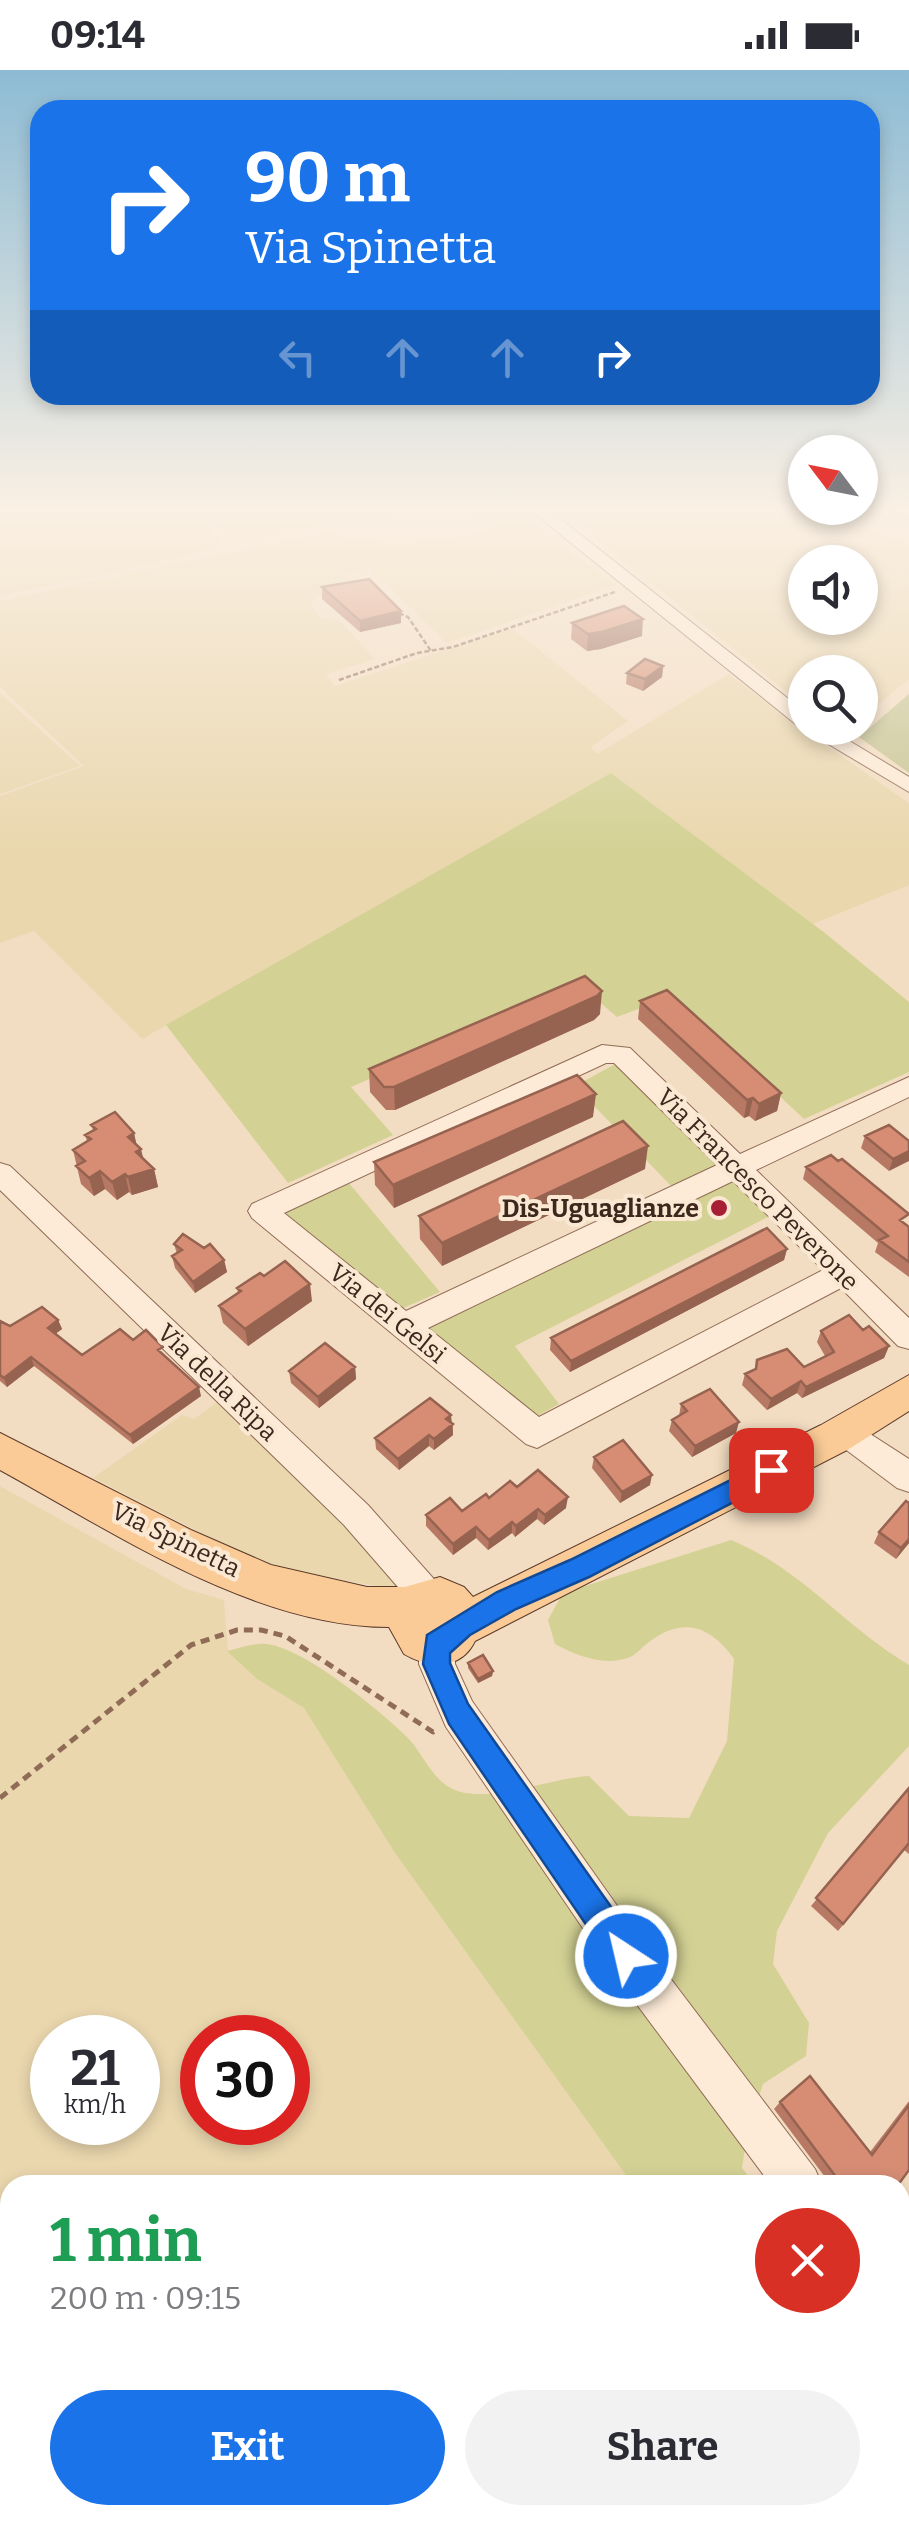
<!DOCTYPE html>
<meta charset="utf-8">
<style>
:root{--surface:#fff;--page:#f2f2f3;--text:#2b2b33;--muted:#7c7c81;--accent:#1a73e8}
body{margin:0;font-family:Bitter,serif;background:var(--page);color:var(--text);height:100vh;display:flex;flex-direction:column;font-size:38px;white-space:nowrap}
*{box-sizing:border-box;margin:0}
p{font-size:32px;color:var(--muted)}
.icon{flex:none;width:55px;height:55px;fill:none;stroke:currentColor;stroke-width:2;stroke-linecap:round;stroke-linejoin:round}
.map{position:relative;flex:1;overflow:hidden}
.panel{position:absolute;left:0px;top:2105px;width:910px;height:350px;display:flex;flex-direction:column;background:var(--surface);border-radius:30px 30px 0 0;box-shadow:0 5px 15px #0003}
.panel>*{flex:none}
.hud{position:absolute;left:30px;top:30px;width:850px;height:305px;border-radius:30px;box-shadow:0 5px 15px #0003;background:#1a73e8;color:#fff;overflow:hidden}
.needle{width:65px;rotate:302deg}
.controls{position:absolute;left:788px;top:365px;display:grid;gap:20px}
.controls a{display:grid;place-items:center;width:90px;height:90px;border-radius:50%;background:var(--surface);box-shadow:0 5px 15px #0003;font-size:50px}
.speed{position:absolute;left:30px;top:1945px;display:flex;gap:20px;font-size:50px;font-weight:700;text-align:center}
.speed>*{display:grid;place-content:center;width:130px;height:130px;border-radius:50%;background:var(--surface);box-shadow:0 5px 15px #0003;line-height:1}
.speed small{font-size:25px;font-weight:400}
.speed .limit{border:15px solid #d22;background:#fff;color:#111}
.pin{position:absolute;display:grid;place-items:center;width:85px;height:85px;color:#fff;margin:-42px;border-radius:20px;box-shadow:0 5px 15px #0006}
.me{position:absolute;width:110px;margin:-55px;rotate:325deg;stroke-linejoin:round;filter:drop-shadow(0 0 8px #0008)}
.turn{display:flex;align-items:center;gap:35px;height:210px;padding:0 50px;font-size:45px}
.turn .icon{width:130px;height:130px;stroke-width:2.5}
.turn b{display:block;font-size:70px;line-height:85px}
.lanes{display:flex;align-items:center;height:95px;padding:0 50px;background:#0003;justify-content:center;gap:50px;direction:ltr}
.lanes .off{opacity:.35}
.round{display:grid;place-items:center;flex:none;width:105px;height:105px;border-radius:52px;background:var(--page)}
.headline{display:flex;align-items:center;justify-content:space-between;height:170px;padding:0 50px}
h1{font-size:60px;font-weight:700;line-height:75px;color:#1e9e55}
.button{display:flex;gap:20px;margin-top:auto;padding:20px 50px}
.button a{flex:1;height:115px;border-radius:60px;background:var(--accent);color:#fff;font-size:40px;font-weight:700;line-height:115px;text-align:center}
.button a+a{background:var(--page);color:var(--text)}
.status{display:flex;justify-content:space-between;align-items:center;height:70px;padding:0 50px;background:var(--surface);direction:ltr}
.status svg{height:28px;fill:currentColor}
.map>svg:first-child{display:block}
.farmland{fill:#ead7ae;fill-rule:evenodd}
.green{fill:#d3d194}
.cemetery{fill:#c7c594}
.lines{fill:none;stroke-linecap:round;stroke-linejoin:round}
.minor-casing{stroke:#906c57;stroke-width:2}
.major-casing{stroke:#5d3b2b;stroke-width:2}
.path-far1{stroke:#906c57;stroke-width:2.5;stroke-dasharray:5 2.5;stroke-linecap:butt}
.path{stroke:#906c57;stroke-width:5;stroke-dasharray:9 6;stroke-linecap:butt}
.minor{fill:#fdebd7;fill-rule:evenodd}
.major{fill:#facb96;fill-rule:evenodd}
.wall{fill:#b87964}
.shaded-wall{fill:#966351}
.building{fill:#d68d74;stroke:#966351;stroke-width:2.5}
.route{fill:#1a73e8;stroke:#114b97;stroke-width:2.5}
.poi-dot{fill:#a61f35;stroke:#fae8d3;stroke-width:4}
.labels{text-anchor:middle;stroke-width:8;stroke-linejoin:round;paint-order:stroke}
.street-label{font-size:25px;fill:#3e271d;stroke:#fae8d3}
.poi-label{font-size:25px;font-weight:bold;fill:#3e271d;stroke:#fae8d3;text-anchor:end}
</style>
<div class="status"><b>09:14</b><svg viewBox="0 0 49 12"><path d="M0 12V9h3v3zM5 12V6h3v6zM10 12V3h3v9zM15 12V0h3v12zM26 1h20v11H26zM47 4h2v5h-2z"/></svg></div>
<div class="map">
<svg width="909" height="2455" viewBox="0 0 909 2455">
<rect width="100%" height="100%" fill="#f3ddc2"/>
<!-- farmland -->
<path class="farmland" d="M0 439H195L225 477 0 526Z
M201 439H406L229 475Z
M473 439H521L553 470 616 515 447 573 370 498 343 503 350 516 317 526 310 535 321 549 339 550 375 589 326 604 335 616 512 558 628 651 591 677 597 684 729 604 783 646 909 733V815L813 854 611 703 142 969 34 861 0 873V726L84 696 0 617V531L337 461 348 471 368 469 399 477 432 468 439 472 495 459Z
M560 439H843L835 447 909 474V609L860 649V602H805V637ZM805 492H860V548H805Z
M0 623 80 696 0 724Z
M220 1330 373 1471 400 1516 396 1519 302 1504 241 1483 93 1408 182 1345 194 1349Z
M0 1416 186 1519 224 1530 228 1581 257 1609 304 1638 395 1783 633 2115H10V2445H845L851 2455H0ZM52 1968H138V2052H52ZM202 1968H288V2052H202Z"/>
<!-- green -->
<path class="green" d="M611 703 825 863 909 932V1002L804 1049 672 926 617 947 582 917 351 1017 393 1065 288 1113 166 955Z
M619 992 725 1096 674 1119 575 1016Z
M735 1108 770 1146 515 1276 559 1334 535 1347 423 1259Z
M348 1112 440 1222 401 1239 282 1140Z
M731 1470C800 1498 846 1558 909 1595V1676L828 1763 777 1861 773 1894 809 1953 806 1986 763 2014 748 2059 742 2098 755 2115H633L395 1783 304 1638 257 1609 227 1581C239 1578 252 1573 265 1574 300 1575 378 1639 404 1664 425 1683 431 1714 461 1722 496 1731 552 1708 589 1706L629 1746 689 1748 727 1671 734 1589C711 1556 683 1546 649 1572 643 1576 637 1584 630 1587 605 1597 577 1586 555 1574L548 1550 563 1523Z
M900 2293 909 2304V2455H851L845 2445H900Z"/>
<!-- cemetery -->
<path class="cemetery" d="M909 624V703L859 667Z"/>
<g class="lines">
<defs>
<path id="minor" d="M529 439H548L805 642V658H828L909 707V722L798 656Z
M889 439H909V448Z
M602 975 630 978 740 1084 909 1007V1027L756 1100 909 1248V1279L898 1276 841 1218 537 1378 526 1374 252 1148 248 1141 252 1134ZM606 993H614L717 1095 406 1241 284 1143ZM733 1111 823 1200 539 1347 428 1258Z
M0 1093 10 1096 368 1435 441 1517 447 1528 441 1539 429 1544 417 1539 344 1455 0 1120Z
M844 1347 909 1389V1422L897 1418 833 1370 828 1360 833 1350Z
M437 1557 450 1562 455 1574V1594L472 1631 642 1871 815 2099 822 2115H771L612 1901 446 1657 419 1594V1574L424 1562Z
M900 2229 909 2233V2289L900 2285Z"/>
<path id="major" d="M909 1305V1341L849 1379 475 1571C461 1600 429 1599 404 1584L389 1557C254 1557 115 1463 0 1400V1363L191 1460 271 1495 367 1517H405L440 1507 464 1517 473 1527 821 1355Z"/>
</defs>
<!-- minor casing -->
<use href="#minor" class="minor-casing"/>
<!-- major casing -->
<use href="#major" class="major-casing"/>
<!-- path-far1 -->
<path class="path-far1" d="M399 543 408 547 431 581
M339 610 417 583 453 577 615 522"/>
<!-- path -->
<path class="path" d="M0 1728 191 1575 237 1560H261L285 1566 433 1662 437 1659"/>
<!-- minor -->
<use href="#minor" class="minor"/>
<!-- major -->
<use href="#major" class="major"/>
</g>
<!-- wall -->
<path class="wall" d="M322 517 401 541V553L360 562 322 529Z
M572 553 642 566 601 579 587 581 571 569Z
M663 596 662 607 643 621 626 614 627 603Z
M640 931 781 1023 777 1041 755 1051 749 1046 744 1048 638 949Z
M600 944 594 950 395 1040H386L370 1022 369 999Z
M593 1047 394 1138 375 1115 374 1092Z
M91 1055 134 1063 136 1074 144 1089 154 1099 158 1117 132 1125 129 1122 117 1130 105 1119 94 1126 81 1114 73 1080 87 1071 85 1065 93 1060Z
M865 1066 909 1071 889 1101 861 1078Z
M806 1097 909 1157V1207L875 1182 878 1173 803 1109Z
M645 1099 442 1196 420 1169 419 1146Z
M174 1174 224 1190 227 1202 195 1223 175 1198 172 1186 177 1184Z
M787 1179 784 1190 570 1302 550 1280 551 1268Z
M237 1218 312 1231 248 1276 223 1253 219 1236 238 1223Z
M58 1250 62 1259 55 1264 82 1285 133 1270 165 1286 201 1326 133 1374 34 1296 7 1317 0 1311V1251L10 1256Z
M863 1260 889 1276 884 1288 802 1328 797 1323 767 1340 742 1315 745 1304 804 1297 825 1286 817 1272 821 1261Z
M355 1297 356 1309 319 1338 291 1313 289 1301Z
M681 1334 736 1363 692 1387 669 1361 672 1350 679 1346Z
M451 1353 453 1354V1365L434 1380 429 1376 399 1400 376 1379 375 1368Z
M594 1387 650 1415 620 1433 592 1398Z
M517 1417 566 1438 544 1455 537 1449 515 1467 512 1463 488 1480 476 1468 453 1485 426 1456V1445L462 1441Z
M909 1433V1473L896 1489 874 1473 879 1462Z
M468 1593 493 1601 492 1606 478 1613 468 1598Z
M909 1718V1784L904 1780 838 1861 811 1836Z
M909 2031V2100L898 2115H831L774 2039 780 2032 870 2082Z"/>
<!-- shaded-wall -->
<path class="shaded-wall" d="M401 541V553L360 562V551Z
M643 549 642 566 601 579 587 581 588 564Z
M663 596 662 607 643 621 645 609Z
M602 921 600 944 594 950 395 1040 394 1017Z
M781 1023 777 1041 755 1051 759 1034Z
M596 1024 593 1047 394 1138 393 1115Z
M753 1028 749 1046 744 1048 747 1030Z
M134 1063 138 1081 141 1079 145 1096 128 1067Z
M648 1076 645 1099 442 1196V1173Z
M909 1081V1091L889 1101 893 1089Z
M154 1099 158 1117 132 1125 128 1107Z
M100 1101 105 1119 94 1126 89 1108Z
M125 1104 129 1122 117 1130 112 1112Z
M787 1179 784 1190 570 1302 571 1291Z
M224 1190 227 1202 195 1223 193 1212Z
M310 1214 312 1231 248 1276 245 1259Z
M58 1250 62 1259 51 1267 48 1258Z
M889 1276 884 1288 802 1328 806 1317Z
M31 1287 34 1296 7 1317 4 1308Z
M355 1297 356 1309 319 1338 318 1327Z
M801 1311 797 1323 767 1340 771 1329Z
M199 1317 201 1326 133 1374 130 1365Z
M451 1345 453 1365 434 1380V1369L446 1349Z
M739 1352 736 1363 692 1387 695 1376Z
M429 1365V1376L399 1400 398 1389Z
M652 1405 650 1415 620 1433 622 1422Z
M568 1427 566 1438 544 1455 545 1445Z
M538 1439 537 1449 515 1467 516 1456Z
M512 1452V1463L488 1480 489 1470Z
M476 1457V1468L453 1485V1474Z
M909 1469V1473L896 1489 901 1478Z
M493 1601 492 1606 478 1613V1609Z"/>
<!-- building -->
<path class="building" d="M369 509 401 541 360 551 322 517Z
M624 536 643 549 602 562 588 564 572 553Z
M645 589 663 596 645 609 627 603Z
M585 906 602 921 597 926 394 1017H384L369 999Z
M667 920 781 1023 759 1034 753 1028 747 1030 640 931Z
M577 1005 596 1024 393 1115 374 1092Z
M115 1042 134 1063 128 1067 141 1079 136 1082 154 1099 128 1107 125 1104 112 1112 100 1101 89 1108 76 1096 85 1091 73 1080 91 1069 85 1065 96 1059 91 1055Z
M623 1051 648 1076 442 1173 419 1146Z
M889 1055 909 1071V1081L893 1089 865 1066Z
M831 1085 838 1091 842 1089 909 1144 900 1150 909 1157V1192L879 1170 888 1166 806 1097Z
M767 1158 787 1179 571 1291 551 1268Z
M183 1164 204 1178 210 1174 224 1190 193 1212 172 1186 182 1180 174 1174Z
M285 1191 310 1214 245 1259 219 1236 241 1221 237 1218 260 1203 264 1206Z
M42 1237 58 1250 48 1258 82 1285 120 1259 133 1270 146 1260 163 1277 158 1280 199 1317 130 1365 31 1287 4 1308 0 1305V1251L10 1256Z
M849 1245 863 1260 869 1256 889 1276 806 1317 801 1311 771 1329 745 1304 756 1299 757 1290 787 1279 804 1297 834 1282 821 1261Z
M325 1273 355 1297 318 1327 289 1301Z
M710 1319 739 1352 695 1376 672 1350 687 1341 681 1334Z
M430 1328 451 1345 446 1349 453 1354 434 1369 429 1365 398 1389 375 1368Z
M623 1370 652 1405 622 1422 594 1387Z
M538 1400 568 1427 545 1445 538 1439 516 1456 512 1452 489 1470 476 1457 453 1474 426 1445 450 1428 462 1441 486 1424 489 1428 510 1411 517 1417Z
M906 1431 909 1433V1469L901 1478 879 1462Z
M483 1585 493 1601 478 1609 468 1593Z
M909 1718V1773L843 1854 816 1828Z
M810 2006 872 2085 909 2035V2100L898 2115H842L780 2032Z"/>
<!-- sky -->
<linearGradient id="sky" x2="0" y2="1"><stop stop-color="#8dbbd4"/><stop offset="0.56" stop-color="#faf0e4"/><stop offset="1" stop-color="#faf0e4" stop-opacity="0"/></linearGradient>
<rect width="909" height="783" fill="url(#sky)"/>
<!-- route -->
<path class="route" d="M771 1390 780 1393 783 1400 780 1408 589 1507 516 1539 470 1565 450 1583V1593L468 1634 638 1875 642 1886 638 1897 626 1901 615 1897 449 1654 423 1594 427 1565 497 1522 570 1490Z"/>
<!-- markers -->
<circle class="poi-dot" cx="719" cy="1138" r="10"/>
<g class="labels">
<!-- street labels -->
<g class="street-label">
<text transform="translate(758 1119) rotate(45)" y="9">Via Francesco Peverone</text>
<text transform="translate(388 1243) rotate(39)" y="9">Via dei Gelsi</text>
<text transform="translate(218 1312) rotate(44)" y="9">Via della Ripa</text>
<text transform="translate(176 1469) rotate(26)" y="9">Via Spinetta</text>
</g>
<!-- poi labels -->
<g class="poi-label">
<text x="699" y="1147">Dis-Uguaglianze</text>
</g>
</g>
</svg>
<div class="controls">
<a><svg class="needle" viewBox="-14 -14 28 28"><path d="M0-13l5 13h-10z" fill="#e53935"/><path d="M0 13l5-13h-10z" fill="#7c7c81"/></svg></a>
<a><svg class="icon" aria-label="sound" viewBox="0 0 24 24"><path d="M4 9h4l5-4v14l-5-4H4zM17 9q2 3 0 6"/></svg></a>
<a><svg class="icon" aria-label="search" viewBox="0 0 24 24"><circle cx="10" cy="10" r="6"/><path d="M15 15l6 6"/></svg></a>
</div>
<div class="speed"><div>21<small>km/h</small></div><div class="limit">30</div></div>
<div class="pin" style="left:771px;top:1400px;background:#d93025"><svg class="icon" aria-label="arrive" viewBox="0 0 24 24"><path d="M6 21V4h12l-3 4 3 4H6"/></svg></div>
<svg class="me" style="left:626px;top:1886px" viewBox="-20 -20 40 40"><circle r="17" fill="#1a73e8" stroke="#fff" stroke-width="3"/><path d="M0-11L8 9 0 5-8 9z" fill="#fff"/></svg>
<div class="hud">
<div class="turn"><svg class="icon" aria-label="right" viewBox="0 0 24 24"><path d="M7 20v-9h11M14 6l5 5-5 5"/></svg><div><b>90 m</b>Via Spinetta</div></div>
<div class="lanes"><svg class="icon off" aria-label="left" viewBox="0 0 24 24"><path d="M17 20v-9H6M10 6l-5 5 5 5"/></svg><svg class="icon off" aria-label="ahead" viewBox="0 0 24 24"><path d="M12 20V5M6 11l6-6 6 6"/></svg><svg class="icon off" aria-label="ahead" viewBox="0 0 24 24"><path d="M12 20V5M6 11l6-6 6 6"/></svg><svg class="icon" aria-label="right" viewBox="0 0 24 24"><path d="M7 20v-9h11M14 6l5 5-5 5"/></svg></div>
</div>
<section class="panel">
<div class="headline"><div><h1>1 min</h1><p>200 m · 09:15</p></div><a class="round" style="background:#d93025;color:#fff"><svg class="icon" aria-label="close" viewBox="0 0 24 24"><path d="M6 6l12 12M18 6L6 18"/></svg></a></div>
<div class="button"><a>Exit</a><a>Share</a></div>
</section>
</div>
